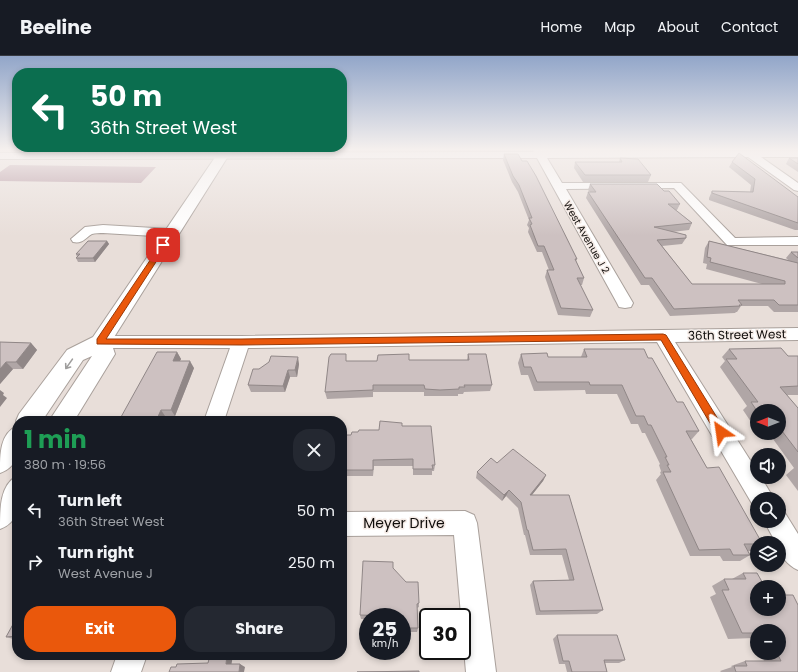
<!DOCTYPE html>
<meta charset="utf-8">
<style>
:root{--surface:#171b24;--page:#242831;--text:#f1f3f6;--muted:#9ea1a6;--line:#363941;--accent:#ea580c}
body{margin:0;font-family:Poppins,sans-serif;background:var(--page);color:var(--text);height:100vh;display:flex;flex-direction:column;font-size:15px;white-space:nowrap}
*{box-sizing:border-box;margin:0}
p{font-size:13px;color:var(--muted)}
.icon{flex:none;width:22px;height:22px;fill:none;stroke:currentColor;stroke-width:2;stroke-linecap:round;stroke-linejoin:round}
.map{position:relative;flex:1;overflow:hidden}
.details{position:absolute;left:12px;top:360px;width:335px;height:244px;display:flex;flex-direction:column;background:var(--surface);border-radius:16px;box-shadow:0 2px 6px #0003}
.details>*{flex:none}
.banner{position:absolute;left:12px;top:12px;width:335px;height:84px;border-radius:16px;box-shadow:0 2px 6px #0003;background:#0b6e4f;color:#fff;overflow:hidden}
.needle{width:26px;rotate:270deg}
.buttons{position:absolute;left:750px;top:348px;display:grid;gap:8px}
.buttons a{display:grid;place-items:center;width:36px;height:36px;border-radius:50%;background:var(--surface);box-shadow:0 2px 6px #0003;font-size:20px}
.speed{position:absolute;left:359px;top:552px;display:flex;gap:8px;font-size:20px;font-weight:700;text-align:center}
.speed>*{display:grid;place-content:center;width:52px;height:52px;border-radius:50%;background:var(--surface);box-shadow:0 2px 6px #0003;line-height:1}
.speed small{font-size:10px;font-weight:400}
.speed .limit{border:2px solid #111;border-radius:6px;background:#fff;color:#111}
.pin{position:absolute;display:grid;place-items:center;width:34px;height:34px;color:#fff;margin:-17px;border-radius:8px;box-shadow:0 2px 6px #0006}
.me{position:absolute;width:44px;margin:-22px;rotate:328deg;stroke-linejoin:round;filter:drop-shadow(0 0 3px #0008)}
.turn{display:flex;align-items:center;gap:14px;height:84px;padding:0 12px;font-size:18px}
.turn .icon{width:52px;height:52px;stroke-width:2.5}
.turn b{display:block;font-size:28px;line-height:34px}
.round{display:grid;place-items:center;flex:none;width:42px;height:42px;border-radius:16px;background:var(--page)}
.summary{display:flex;align-items:center;justify-content:space-between;height:68px;padding:0 12px}
h1{font-size:24px;font-weight:700;line-height:30px;color:#1e9e55}
.cta{display:flex;gap:8px;margin-top:auto;padding:8px 12px}
.cta a{flex:1;height:46px;border-radius:16px;background:var(--accent);color:#fff;font-size:16px;font-weight:700;line-height:46px;text-align:center}
.cta a+a{background:var(--page);color:var(--text)}
ul{padding:0;list-style:none}
li{display:flex;align-items:center;gap:12px;height:52px;padding:0 12px}
li div{flex:1}
li b{display:block;font-size:15px}
li em{font-style:normal}
header{display:flex;align-items:center;gap:24px;box-sizing:border-box;height:56px;padding:0 20px;background:var(--surface);border-bottom:1px solid var(--line)}
header strong{font-size:19px}
nav{display:flex;gap:22px;margin-inline-start:auto;font-size:14px}
.map>svg:first-child{display:block}
.water{fill:#b1909b}
.lines{fill:none;stroke-linecap:round;stroke-linejoin:round}
.minor-casing{stroke:#a9a09b;stroke-width:2}
.major-casing{stroke:#a9a09b;stroke-width:2}
.minor{fill:#fff;fill-rule:evenodd}
.major{fill:#fff;fill-rule:evenodd}
.wall{fill:#b0a6a6}
.shaded-wall{fill:#908787}
.building{fill:#cdc1c1;stroke:#908787}
.oneway{stroke:#9f9e9d}
.route{fill:#ea580c;stroke:#983908}
.labels{text-anchor:middle;stroke-width:3;stroke-linejoin:round;paint-order:stroke}
.far-street-label{font-size:10px;fill:#0f0c0a;stroke:#f5ebe6}
.street-label{font-size:12px;fill:#0f0c0a;stroke:#f5ebe6}
.near-street-label{font-size:14px;fill:#0f0c0a;stroke:#f5ebe6}
</style>
<header>
<strong>Beeline</strong>
<nav><a>Home</a><a>Map</a><a>About</a><a>Contact</a></nav>
</header>
<div class="map">
<svg width="798" height="616" viewBox="0 0 798 616">
<rect width="100%" height="100%" fill="#e8ded9"/>
<!-- water -->
<path class="water" d="M10 109 156 111 141 127 0 125V116Z"/>
<g class="lines">
<defs>
<path id="minor" d="M533 94 798 95V101H761L798 127V135L794 134 748 101 547 102 562 127H681L735 182 798 181V189H727L674 132 566 133 633 247 631 251 625 252 619 251 617 247 537 102 0 103V97L534 96Z
M103 169 171 173 177 177 171 181 103 177C100 177 95 177 92 178 85 182 83 188 73 186L71 183 85 171Z
M798 272V284L675 286 757 415V421H761L774 443H757V452L754 451 657 286 248 292 224 365H204L230 292H100L94 290 91 286 94 282 100 280H241Z
M779 454 785 457 798 478V514C787 509 779 499 779 487H776L764 465H779Z
M465 455 474 459 477 467 496 616H466L454 479 342 480V456Z
M117 599H147L141 616H111Z"/>
<path id="major" d="M220 94H232L111 286 115 298 74 365H49L92 300 83 304 42 365H17V368L16 365 19 358 67 294 93 281Z
M17 370C17 390 22 409 0 417 0 397 0 378 17 370Z
M17 420C17 442 24 464 0 473 0 452 0 429 17 420Z"/>
</defs>
<!-- minor casing -->
<use href="#minor" class="minor-casing"/>
<!-- major casing -->
<use href="#major" class="major-casing"/>
<!-- minor -->
<use href="#minor" class="minor"/>
<!-- major -->
<use href="#major" class="major"/>
</g>
<!-- wall -->
<path class="wall" d="M504 98 522 105 577 203 576 205 584 222 582 229H580L593 254 590 261 558 259 545 221 547 214H549L542 196H537L528 176 529 172 527 169 529 164 518 136 512 126 503 104Z
M620 102 651 119 648 126H583L574 112 575 106H619Z
M789 102H798V116L786 108Z
M732 106 798 141V174H795L709 144V142L712 135 750 136 751 129 729 111Z
M590 128 664 135 680 148 677 154H676L692 167 689 174 672 176 686 182 682 188 662 190 692 228H762L706 213 707 208 703 207 705 192 709 185 788 204 786 202 791 196H798V256H774L768 250H741L737 256H736L735 257 670 260 649 229H641L586 142 588 136H590L588 134Z
M107 185 109 188 95 206H78L76 202 77 201 76 198Z
M0 286 31 287 37 294 23 313H13L0 328Z
M584 293 648 302 677 346 699 375 692 383H691L707 412 757 487V492L752 495H748L750 499 740 505H723L720 500H690L656 424 661 418 660 417 661 415 659 409 660 408 645 377H642L638 368H631L617 338H586L585 334 534 335 528 319H521L518 307 521 298 548 301H581Z
M729 293 788 300H798V339H787L798 352V435L786 419 794 412 773 383H763L758 377H779V355H757V375L743 354 747 350 720 311 725 305 722 301Z
M177 296 181 303 180 305 194 312 175 360 121 361Z
M468 298 492 329 490 335 464 336 463 338H458V340H424V336H373V341L327 343 325 336 409 304H467Z
M299 308 297 321H290L285 336H251L248 329 259 313Z
M402 370 435 409 434 415H432V419H413V410H374L373 420H342V379H351L358 376 379 374Z
M497 407 546 419 543 425 532 439H569L603 554 597 558 536 559 530 529 533 525 569 524 562 499H530L525 479H524L518 452 506 440 502 445 476 422 477 416Z
M393 512 419 547V551L417 552 418 572 417 576H402V561H368V563H361L360 559Z
M743 517H757L765 531H757V553H779V539H793L798 549V616H721L720 615 732 611 731 610 745 605H764L760 597H779V575H757V591L753 582 728 583 710 541 716 538 712 530 724 523H732Z
M17 561V584L6 581Z
M557 579 625 604 619 607H605L607 616H567L565 608H559L553 583Z"/>
<!-- shaded-wall -->
<path class="shaded-wall" d="M107 185 109 188 95 206 93 202Z
M31 287 37 294 23 313 16 306Z
M177 296 181 303 176 312 173 305Z
M298 301 299 308 297 321 295 314Z
M190 305 194 312 175 360 171 354Z
M6 306 13 313 0 328V313Z
M288 314 290 321 285 336 283 330Z
M0 334 4 337 3 339 7 342 0 351Z
M161 354 165 360 163 365H156Z
M546 419 543 425 527 445 530 439Z
M509 434 506 440 502 445 504 439Z
M227 599H233L231 611 226 608Z
M240 608 245 611 244 616H239Z"/>
<!-- building -->
<path class="building" d="M739 97 798 141V167L712 137V135L753 136 755 123 732 106Z
M504 98H518L522 105H527L536 120 577 203H575L584 222H577L593 254 561 252 547 214H554L544 190H538L530 169 532 168 529 162H532L519 129 513 120Z
M620 102 638 103 651 119H585L575 106H622Z
M789 102H798V108Z
M590 128H657L664 135H669L680 148H668L692 167 654 171 686 179V182L657 184 692 228H785V225L710 206 711 202 707 201 709 185 798 207V249H779L774 244H738L742 249H739L740 250 674 253 652 222H645L588 136H596Z
M88 185H107L93 202H76L80 198H76Z
M791 196H798V202Z
M0 286 31 287 16 306H6L0 313Z
M781 292 788 300H798V330L780 331 798 352V396L782 375H779V355H757L751 346H758L726 303H737L729 293Z
M584 293H644L648 302H652L677 346H683L699 375H686L707 412 719 411 762 487H757V488H744L750 499H733L730 493 699 494 663 416H671L667 409H669L665 401H667L651 369H648L644 360H636L622 329H590L589 326H537L531 311H524L521 298 547 297 548 301H587Z
M157 296H177L173 305H190L171 354H161L156 365H113L117 361H121Z
M331 298H346V305H377L378 299 409 298V304H469L468 298H486L492 329H464L465 331H459V333L440 334 425 333 424 329H373V334L325 336 329 301Z
M271 300 298 301 295 314H288L283 330 248 329 253 313H259L269 306Z
M380 365 402 367V370H431L435 409H432L433 413H413V403L373 404V414H342V379H351L352 376H358L359 374H379Z
M513 393 546 419 530 439H569L603 554 540 555 533 525 574 524 566 493 533 494 528 474H527L521 446 509 434 504 439 477 416 491 402 497 407Z
M363 505 393 506V512L406 526H418L419 547 417 548 418 572H402V561H390V560L360 559Z
M743 517H757L765 531H757V553H779V539H793L798 549V616H736L734 610H747L745 605H781L777 597H779V575H757V577H742L722 534H729L724 523H746Z
M17 561V580L6 581Z
M557 579H617L625 604H604L607 616H572L569 605H563Z
M210 599H227L226 608H240L239 616H169L171 611H176L177 608 208 607Z
M419 615V616H357Z"/>
<!-- one-way arrows -->
<defs><path id="oneway-shaft" d="M-6 0H5M1.5-3L5.5 0L1.5 3" fill="none" stroke-width="1.6" stroke-linecap="round" stroke-linejoin="round"/></defs>
<use class="oneway" href="#oneway-shaft" transform="translate(69 308) rotate(125)"/>
<!-- sky -->
<linearGradient id="sky" x2="0" y2="1"><stop stop-color="#92a6c9"/><stop offset="0.52" stop-color="#f5f0ee"/><stop offset="1" stop-color="#f5f0ee" stop-opacity="0"/></linearGradient>
<rect width="798" height="180" fill="url(#sky)"/>
<!-- route -->
<path class="route" d="M163 187 167 189 106 283H241L663 278 666 279 726 376 721 380 717 379 661 284 241 289 97 288V283L161 188Z"/>
<g class="labels">
<!-- far-street labels -->
<g class="far-street-label">
<text transform="translate(587 181) rotate(60)" y="4">West Avenue J 2</text>
</g>
<!-- street labels -->
<g class="street-label">
<text transform="translate(737 279) rotate(-1)" y="4">36th Street West</text>
</g>
<!-- near-street labels -->
<g class="near-street-label">
<text x="404" y="472">Meyer Drive</text>
</g>
</g>
</svg>
<div class="buttons">
<a><svg class="needle" viewBox="-14 -14 28 28"><path d="M0-13l5 13h-10z" fill="#e53935"/><path d="M0 13l5-13h-10z" fill="#9ea1a6"/></svg></a>
<a><svg class="icon" aria-label="sound" viewBox="0 0 24 24"><path d="M4 9h4l5-4v14l-5-4H4zM17 9q2 3 0 6"/></svg></a>
<a><svg class="icon" aria-label="search" viewBox="0 0 24 24"><circle cx="10" cy="10" r="6"/><path d="M15 15l6 6"/></svg></a>
<a><svg class="icon" aria-label="layers" viewBox="0 0 24 24"><path d="M12 4l9 5-9 5-9-5zM3 14l9 5 9-5"/></svg></a>
<a>+</a>
<a>−</a>
</div>
<div class="speed"><div>25<small>km/h</small></div><div class="limit">30</div></div>
<div class="pin" style="left:163px;top:189px;background:#d93025"><svg class="icon" aria-label="arrive" viewBox="0 0 24 24"><path d="M6 21V4h12l-3 4 3 4H6"/></svg></div>
<svg class="me" style="left:721px;top:376px" viewBox="-20 -20 40 40"><path d="M0-17L14 15 0 8-14 15z" fill="#ea580c" stroke="#fff" stroke-width="4"/></svg>
<div class="banner">
<div class="turn"><svg class="icon" aria-label="left" viewBox="0 0 24 24"><path d="M17 20v-9H6M10 6l-5 5 5 5"/></svg><div><b>50 m</b>36th Street West</div></div>
</div>
<section class="details">
<div class="summary"><div><h1>1 min</h1><p>380 m · 19:56</p></div><a class="round"><svg class="icon" aria-label="close" viewBox="0 0 24 24"><path d="M6 6l12 12M18 6L6 18"/></svg></a></div>
<ul>
<li><svg class="icon" aria-label="left" viewBox="0 0 24 24"><path d="M17 20v-9H6M10 6l-5 5 5 5"/></svg><div><b>Turn left</b><p>36th Street West</p></div><em>50 m</em></li>
<li><svg class="icon" aria-label="right" viewBox="0 0 24 24"><path d="M7 20v-9h11M14 6l5 5-5 5"/></svg><div><b>Turn right</b><p>West Avenue J</p></div><em>250 m</em></li>
</ul>
<div class="cta"><a>Exit</a><a>Share</a></div>
</section>
</div>
